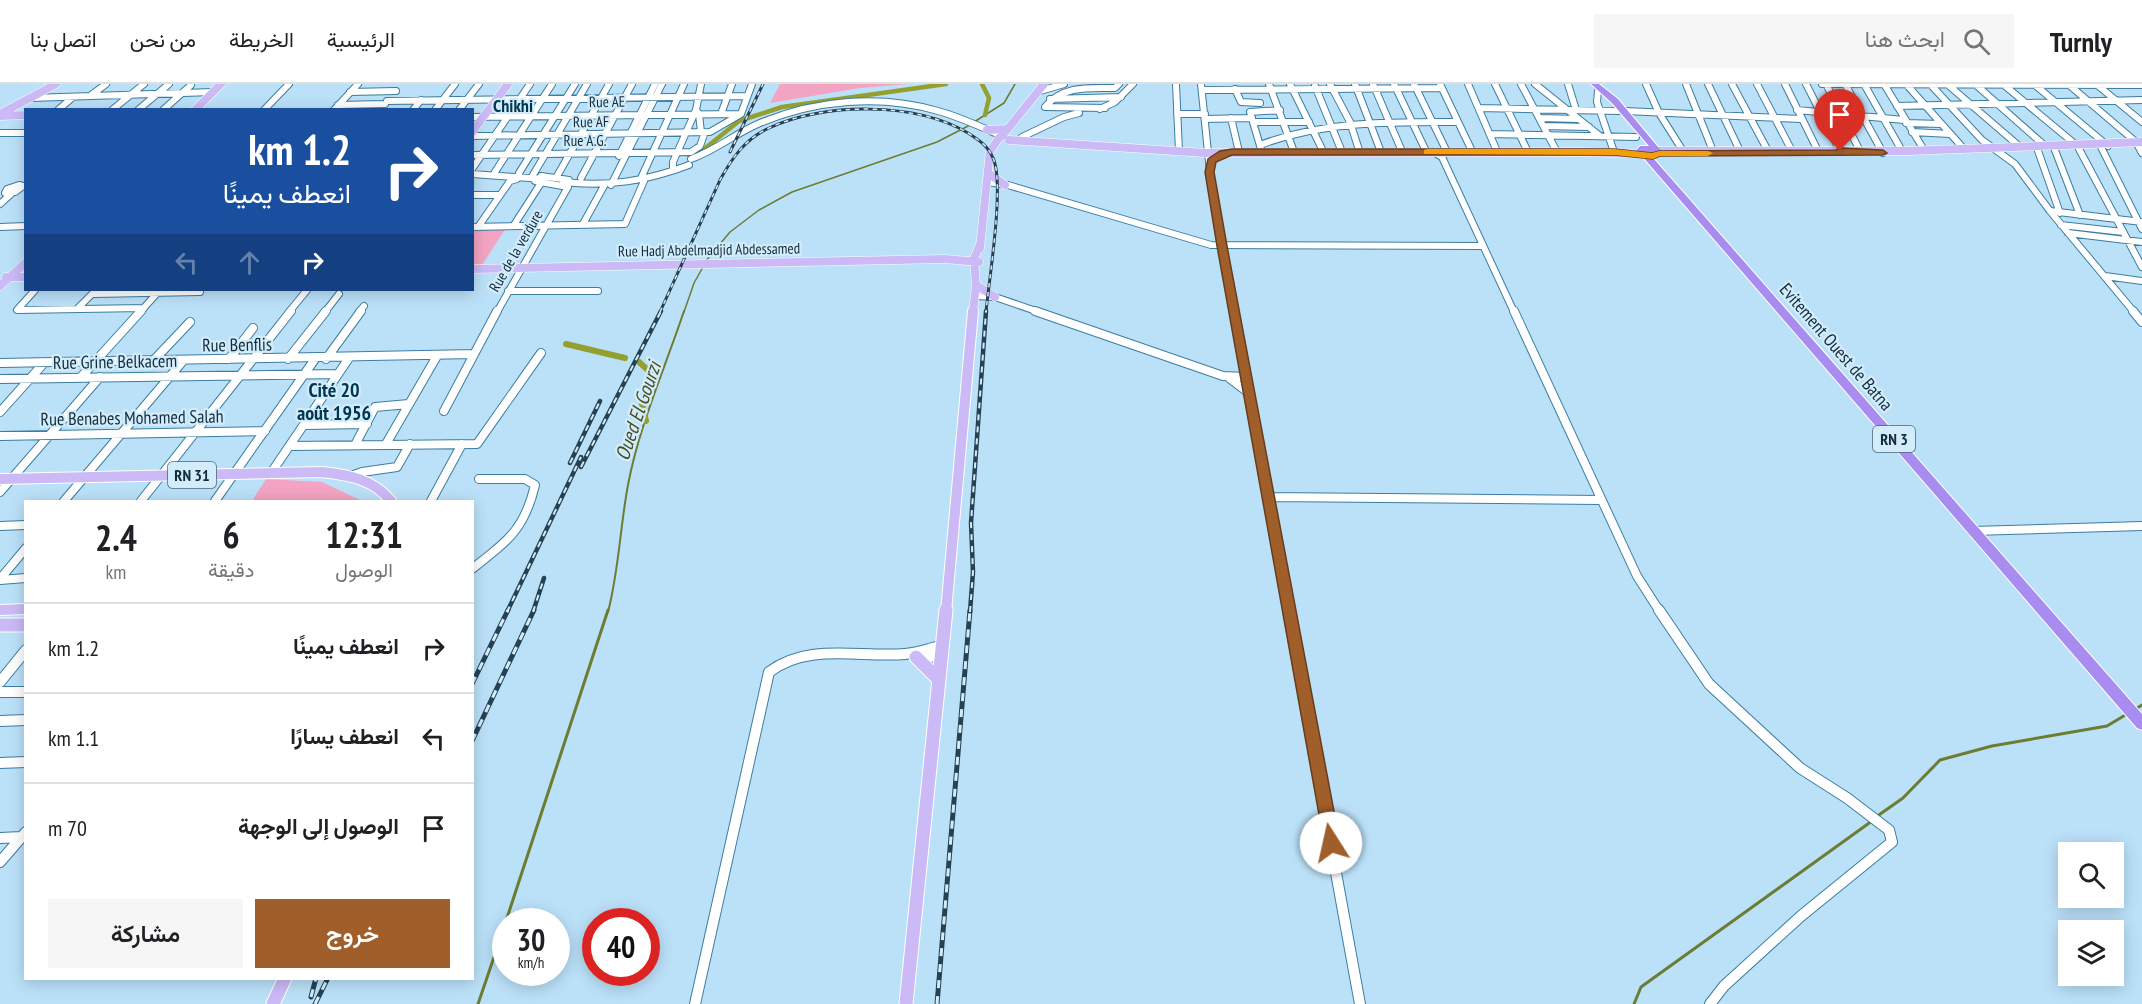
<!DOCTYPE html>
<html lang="ar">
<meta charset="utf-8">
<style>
:root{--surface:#fff;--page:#f6f6f6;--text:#202124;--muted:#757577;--line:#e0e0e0;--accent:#a05e2b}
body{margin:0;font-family:"PT Sans Narrow",Vazirmatn,sans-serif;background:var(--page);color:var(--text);direction:rtl;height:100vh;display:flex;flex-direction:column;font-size:22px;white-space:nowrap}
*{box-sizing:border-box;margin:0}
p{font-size:20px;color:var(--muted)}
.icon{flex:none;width:33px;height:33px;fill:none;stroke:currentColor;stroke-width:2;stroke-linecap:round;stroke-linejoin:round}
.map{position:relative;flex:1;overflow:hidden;direction:ltr}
.details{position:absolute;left:24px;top:416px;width:450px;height:480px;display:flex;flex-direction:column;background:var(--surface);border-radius:0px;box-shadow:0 3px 15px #0003;direction:rtl}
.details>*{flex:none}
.top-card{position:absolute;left:24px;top:24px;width:450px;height:183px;border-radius:0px;box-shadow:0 3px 15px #0003;direction:rtl;background:#1a4fa0;color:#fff;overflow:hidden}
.tools{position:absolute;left:2058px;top:758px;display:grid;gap:12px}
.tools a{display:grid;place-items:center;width:66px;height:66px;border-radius:0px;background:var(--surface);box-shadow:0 3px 15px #0003;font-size:30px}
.speed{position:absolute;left:492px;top:824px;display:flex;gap:12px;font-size:30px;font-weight:700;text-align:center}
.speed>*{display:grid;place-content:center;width:78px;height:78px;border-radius:50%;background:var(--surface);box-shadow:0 3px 15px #0003;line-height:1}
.speed small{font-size:15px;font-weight:400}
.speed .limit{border:9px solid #d22;background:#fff;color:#111}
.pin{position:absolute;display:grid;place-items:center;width:51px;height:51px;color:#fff;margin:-62px -26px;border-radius:50% 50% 50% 0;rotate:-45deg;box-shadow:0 0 6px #0007}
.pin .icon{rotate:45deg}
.me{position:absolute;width:66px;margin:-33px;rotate:350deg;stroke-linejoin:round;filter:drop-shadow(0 0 4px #0008)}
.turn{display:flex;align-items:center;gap:21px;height:126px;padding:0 24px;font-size:27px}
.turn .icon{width:78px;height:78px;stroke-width:2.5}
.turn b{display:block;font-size:42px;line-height:51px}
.lanes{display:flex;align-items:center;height:57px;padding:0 24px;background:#0003;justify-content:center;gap:30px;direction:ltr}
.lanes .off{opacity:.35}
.eta{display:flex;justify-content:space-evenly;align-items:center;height:102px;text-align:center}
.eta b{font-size:36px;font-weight:600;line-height:42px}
.button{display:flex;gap:12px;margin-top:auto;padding:12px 24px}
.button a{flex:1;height:69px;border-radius:0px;background:var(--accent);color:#fff;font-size:24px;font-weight:600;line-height:69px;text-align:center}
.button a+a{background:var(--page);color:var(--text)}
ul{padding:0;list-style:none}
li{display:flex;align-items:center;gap:18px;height:90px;padding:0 24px;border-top:2px solid var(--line)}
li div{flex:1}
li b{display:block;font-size:22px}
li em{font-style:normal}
header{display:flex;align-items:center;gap:36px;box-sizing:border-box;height:84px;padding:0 30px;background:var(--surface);border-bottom:2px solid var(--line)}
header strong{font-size:28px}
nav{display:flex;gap:33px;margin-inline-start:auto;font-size:21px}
.search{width:420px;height:54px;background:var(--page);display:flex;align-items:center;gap:15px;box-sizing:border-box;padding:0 21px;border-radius:0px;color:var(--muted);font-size:22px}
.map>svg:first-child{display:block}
.green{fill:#f3a4c2}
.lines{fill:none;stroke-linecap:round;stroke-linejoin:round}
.stream-far2{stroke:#6c7c33;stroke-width:1.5}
.stream-far1{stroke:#6c7c33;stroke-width:2}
.stream{stroke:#6c7c33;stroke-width:3}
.canal-far1{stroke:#939f2f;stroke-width:4.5}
.canal{stroke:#939f2f;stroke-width:6}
.minor-far2-casing{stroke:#3c7da0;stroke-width:8}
.minor-far1-casing{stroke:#3c7da0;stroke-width:10}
.minor-casing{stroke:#3c7da0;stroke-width:12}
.major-far2-casing{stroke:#fff;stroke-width:9}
.major-far1-casing{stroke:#fff;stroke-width:12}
.major-casing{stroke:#fff;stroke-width:15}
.highway-casing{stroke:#fff;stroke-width:2}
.minor-far2{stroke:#fff;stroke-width:6}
.minor-far1{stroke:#fff;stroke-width:8}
.minor{stroke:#fff;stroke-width:10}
.major-far2{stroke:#cbbaf6;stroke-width:8}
.major-far1{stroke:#cbbaf6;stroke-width:10}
.major{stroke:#cbbaf6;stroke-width:13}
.highway{fill:#a88cf0;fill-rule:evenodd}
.rail-far2-casing{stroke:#264252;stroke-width:3}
.rail-far1-casing{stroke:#264252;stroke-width:4.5}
.rail-casing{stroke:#264252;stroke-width:5}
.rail-far2{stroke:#d3ecfc;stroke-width:1.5;stroke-dasharray:4.5;stroke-linecap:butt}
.rail-far1{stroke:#d3ecfc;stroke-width:2;stroke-dasharray:6;stroke-linecap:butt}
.rail{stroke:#d3ecfc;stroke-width:3;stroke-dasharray:8;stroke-linecap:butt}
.route{fill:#a05e2b;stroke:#683d1c;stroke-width:1.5}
.slow{fill:#f59e0b}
.labels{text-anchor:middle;stroke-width:4.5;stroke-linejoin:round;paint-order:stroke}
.far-street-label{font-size:15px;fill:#112c3b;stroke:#d3ecfc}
.shield{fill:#d3ecfc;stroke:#4b6675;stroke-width:1.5}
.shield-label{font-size:16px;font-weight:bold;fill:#112c3b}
.far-quarter-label{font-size:18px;font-weight:bold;fill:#003750;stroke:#d3ecfc}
.street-label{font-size:18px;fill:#112c3b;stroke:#d3ecfc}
.neighbourhood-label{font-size:20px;font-weight:bold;fill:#003750;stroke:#d3ecfc}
.water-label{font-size:20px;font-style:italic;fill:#484d21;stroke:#d3ecfc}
</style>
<header>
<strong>Turnly</strong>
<div class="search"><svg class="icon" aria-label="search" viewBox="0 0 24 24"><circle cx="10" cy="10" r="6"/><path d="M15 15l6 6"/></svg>ابحث هنا</div>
<nav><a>الرئيسية</a><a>الخريطة</a><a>من نحن</a><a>اتصل بنا</a></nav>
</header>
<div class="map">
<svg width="2142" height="920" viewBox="0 0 2142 920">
<rect width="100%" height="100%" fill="#bbe1f9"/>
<!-- green -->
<path class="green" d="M780 0H908L860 4 770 19Z
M506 144 482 181H473L472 145Z
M266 395 322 398 360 416 252 417Z"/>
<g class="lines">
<!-- stream-far2 -->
<path class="stream-far2" d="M974 38 1004 19 1015 0
M705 178 730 148 759 126 792 108 937 58 970 41
M684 228 694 199 703 183"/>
<!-- stream-far1 -->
<path class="stream-far1" d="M608 528C619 486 620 443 628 401 639 342 665 284 684 227"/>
<!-- stream -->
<path class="stream" d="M2134 626 2142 621
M1876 733 1903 714 1940 676 1992 662 2107 642 2127 630
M506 837 608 526
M478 920 506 838
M1634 920 1641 903 1872 737"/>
<!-- canal-far1 -->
<path class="canal-far1" d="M982 0 989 14 985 31
M698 70 739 37 782 23 946 0"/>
<!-- canal -->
<path class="canal" d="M566 260 625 274
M639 278 650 288 642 320 646 337"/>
<defs>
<path id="minor-far2" d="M1176 0 1179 67
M1201 0 1210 88 1234 228
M1269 0 1294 68
M1290 0 1322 65
M1330 0 1350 38 1359 66
M1355 0 1381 68
M1373 0 1401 65
M1394 0 1425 65
M1414 0 1447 68 1443 72
M1440 0 1471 65
M1468 0 1496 65
M1495 0 1528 68
M1521 0 1557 68
M1535 0 1600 52
M1568 0 1576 26
M1646 0 1659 29 1683 67
M1686 0 1713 67
M1708 0 1740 67
M1732 0 1768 67
M1757 0 1792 67
M1785 0 1818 67
M1806 0 1840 67
M1822 0 2142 1
M1826 0 1860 67
M1845 0 1883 69
M1864 0 1902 67
M1884 0 1924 66
M1906 0 1964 65
M1930 0 1982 56 2015 80 2050 127 2134 228
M1947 0 2019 62
M1975 0 2044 61
M2068 0 2136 58 2142 69
M2096 0 2142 38
M2004 1 2075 60
M2035 1 2108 62
M1315 2 1342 68
M1235 5 1241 18 1260 19
M1202 6 1441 4
M1040 7 1064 0
M1598 7 1597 18 1614 68
M350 8 396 7
M90 12 106 0
M31 14 213 8
M1050 15 1121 13
M387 17 746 12
M338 21 385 20
M1897 22 2142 16
M1105 24 1045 23C1063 1 1089 4 1115 4L1119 0
M1479 24 1618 27
M1100 25 1115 18 1133 0
M58 26 73 13
M112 26 144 0
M138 26 169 0
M163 26 191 1
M264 26 289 0
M334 26 358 0
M413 26 421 16
M435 26 455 0
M459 26 479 0
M696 26 699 30 701 48
M1797 26 1904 36
M1625 27 1801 35
M721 30 732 0
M1177 30H1205
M472 33 739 30
M1231 34 1239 68
M1540 34 1578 35
M1205 35 1252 34
M1253 38H1309
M1906 39 1941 40
M1544 42 1589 43
M1912 48 1950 50
M0 49H26
M1490 50 1636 53
M472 52 710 48 741 30 752 0
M1022 53 1064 33 1079 29
M1260 61C1324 37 1388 38 1456 38
M2053 61 2080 131
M2078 63 2142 183
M2101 63 2142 145
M2037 64 2060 129
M1261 65 1250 28 1280 26
M1433 68 1442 73 1514 228
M472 71 691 68 700 62 705 48
M619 72 655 0
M691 75C716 66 736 49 760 39 815 16 880 10 938 27 960 33 981 43 1002 52
M673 84V78L696 26 701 0
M472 85 530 0
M495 88 552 0
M519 89 575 0
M472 90 544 95
M533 91 587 0
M541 92 569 96
M556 94 609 0
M581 94 632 0
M563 98C608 103 647 97 689 81
M987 98 1008 101 1211 161 1482 162
M19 101 23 102 15 108 5 109 7 105Z
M611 101 662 0
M472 111H499
M0 120 12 109
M2050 127 2142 138
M583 140 605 100
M514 141 541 99 535 97
M2061 141 2123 148
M0 143 26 142
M472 143 625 140 644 97 642 92 684 0
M478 143 510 97 517 95
M2068 149 2142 158
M2105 192 2142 197
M35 206 17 226 144 224
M508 207H598
M93 210 200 208
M975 212 995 213 1039 228
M77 225 96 206
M140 228 160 206
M289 228 307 206
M325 228 339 210
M359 228 364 222
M497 228 568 103 540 98"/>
<path id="minor-far1" d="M1035 227 1223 292 1246 293
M1234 227 1289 528
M1514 227 1637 492 1660 528
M2133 227 2142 238
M229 275 253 244
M288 275 326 227
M326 275 361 227
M153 277 190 238
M0 279 474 270
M81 293 141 227
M1228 293 1249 309
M0 295 338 290
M444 327 497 227
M0 328 44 279
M304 341 367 340
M0 352 265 347
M386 360 437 272
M355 361 375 323 409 320
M290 362 477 360 541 269
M271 389 349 274
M351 392 362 388 397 383 410 360
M0 408 100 293
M1268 413 1601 416
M64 417 183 277
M141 417 291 227
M215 417 315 275
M431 417 462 360
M0 442 26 441
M1972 447 2142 442
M472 485C507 457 524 447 535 401L525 395H479
M0 495 26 464
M0 496 26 494"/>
<path id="minor" d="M1288 526 1360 920
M1659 526 1709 600 1800 684 1847 714 1889 746 1892 758 1801 832 1724 902 1710 920
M916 572 940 573
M0 598 26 566
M0 608H23
M0 637 26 636
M0 679 26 678
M0 754 22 753
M0 778 26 748
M695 920 769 588C809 558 859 574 905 570 918 569 930 564 942 562"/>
<path id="major-far2" d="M195 26 221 0
M0 30 56 0
M0 32 26 31
M987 46 1006 45
M472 48 508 0
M1002 52 1044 0
M1009 56 1205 69 1581 68 1644 70
M1658 67H1908L2142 58
M988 89 1005 101
M980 164 990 67 999 54
M472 185 945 175 979 178
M6 193H26
M976 201 995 213
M0 202 26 178
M973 228 976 201 974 175 980 160"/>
<path id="major-far1" d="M0 395 322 388C349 391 373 395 391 417
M0 526 26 525
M946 528 973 227"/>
<path id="major" d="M0 541H26
M916 573 938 595
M273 920 285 894
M906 920 946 526"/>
<path id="highway" d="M1591 0H1599L1618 15 1663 69 1653 74 2142 630V646L2137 644 1642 72 1636 67 1640 62H1649L1612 19Z"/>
</defs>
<!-- minor-far2 casing -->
<use href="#minor-far2" class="minor-far2-casing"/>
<!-- minor-far1 casing -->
<use href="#minor-far1" class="minor-far1-casing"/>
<!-- minor casing -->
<use href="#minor" class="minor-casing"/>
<!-- major-far2 casing -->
<use href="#major-far2" class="major-far2-casing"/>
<!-- major-far1 casing -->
<use href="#major-far1" class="major-far1-casing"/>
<!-- major casing -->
<use href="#major" class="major-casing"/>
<!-- highway casing -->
<use href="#highway" class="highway-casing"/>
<!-- minor-far2 -->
<use href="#minor-far2" class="minor-far2"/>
<!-- minor-far1 -->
<use href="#minor-far1" class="minor-far1"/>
<!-- minor -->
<use href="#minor" class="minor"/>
<!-- major-far2 -->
<use href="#major-far2" class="major-far2"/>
<!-- major-far1 -->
<use href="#major-far1" class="major-far1"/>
<!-- major -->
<use href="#major" class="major"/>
<!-- highway -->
<use href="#highway" class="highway"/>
<defs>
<path id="rail-far2" d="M730 68 763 0
M660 228 720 96C732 74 745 55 769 44 824 18 916 18 968 49 979 56 988 62 993 74 1005 100 989 195 986 228"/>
<path id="rail-far1" d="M570 379 600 317
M581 383 661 227
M507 528 581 373
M533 528 544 494
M970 528 973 488 971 439 986 227"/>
<path id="rail" d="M472 600 508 526
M472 657 534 526
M311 913 316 894
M315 920 328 894
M937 920 970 526"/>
</defs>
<!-- rail-far2 casing -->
<use href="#rail-far2" class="rail-far2-casing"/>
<!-- rail-far1 casing -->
<use href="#rail-far1" class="rail-far1-casing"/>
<!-- rail casing -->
<use href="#rail" class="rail-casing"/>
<!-- rail-far2 -->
<use href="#rail-far2" class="rail-far2"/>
<!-- rail-far1 -->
<use href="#rail-far1" class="rail-far1"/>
<!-- rail -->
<use href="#rail" class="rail"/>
</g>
<!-- route -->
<path class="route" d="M1840 64 1883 66 1887 69 1883 71 1660 72 1653 75 1614 71H1232L1216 78 1214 88 1227 162 1340 759 1337 764 1331 766 1325 764 1217 162 1205 88 1208 75 1220 67 1232 65H1614L1652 69 1659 67 1836 66Z"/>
<!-- slow -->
<path class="slow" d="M1427 65H1614L1652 69 1659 67H1708L1713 69 1708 72H1660L1653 75 1614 71 1424 70V66Z"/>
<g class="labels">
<!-- far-street labels -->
<g class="far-street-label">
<text transform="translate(607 18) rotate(-1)" y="5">Rue AE</text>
<text transform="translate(591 38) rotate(-1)" y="5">Rue AF</text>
<text x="585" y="62">Rue A.G.</text>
<text transform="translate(709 166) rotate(-1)" y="5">Rue Hadj Abdelmadjid Abdessamed</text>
<text transform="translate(516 167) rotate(-60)" y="5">Rue de la verdure</text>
</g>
<!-- shield labels -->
<g class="shield">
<rect x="1873" y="342" width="42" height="26" rx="4.5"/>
<rect x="168" y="378" width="48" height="26" rx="4.5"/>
</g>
<g class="shield-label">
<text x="1894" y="361">RN 3</text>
<text x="192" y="397">RN 31</text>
</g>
<!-- far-quarter labels -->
<g class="far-quarter-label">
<text x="513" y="28">Chikhi</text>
</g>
<!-- street labels -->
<g class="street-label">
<text transform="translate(237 261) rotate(-1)" y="6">Rue Benflis</text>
<text transform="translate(1836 263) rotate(49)" y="6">Evitement Ouest de Batna</text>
<text transform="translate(115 278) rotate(-1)" y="6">Rue Grine Belkacem</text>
<text transform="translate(132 334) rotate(-1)" y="6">Rue Benabes Mohamed Salah</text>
</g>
<!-- neighbourhood labels -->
<g class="neighbourhood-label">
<text x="334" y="313">Cité 20<tspan x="334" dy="23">août 1956</tspan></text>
</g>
<!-- water labels -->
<g class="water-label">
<text transform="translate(638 327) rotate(-71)" y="7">Oued El Gourzi</text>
</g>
</g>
</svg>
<div class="tools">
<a><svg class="icon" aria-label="search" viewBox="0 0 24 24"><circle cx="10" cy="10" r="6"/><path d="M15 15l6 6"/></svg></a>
<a><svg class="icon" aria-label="layers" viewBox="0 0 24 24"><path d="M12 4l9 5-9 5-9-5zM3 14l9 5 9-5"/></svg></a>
</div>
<div class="speed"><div>30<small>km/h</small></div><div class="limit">40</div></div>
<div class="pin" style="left:1840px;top:67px;background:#d93025"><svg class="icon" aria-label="arrive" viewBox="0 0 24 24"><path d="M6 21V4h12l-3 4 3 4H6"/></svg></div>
<svg class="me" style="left:1331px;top:759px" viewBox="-20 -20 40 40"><circle r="19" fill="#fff"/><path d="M0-13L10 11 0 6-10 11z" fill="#a05e2b"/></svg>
<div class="top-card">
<div class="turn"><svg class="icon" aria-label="right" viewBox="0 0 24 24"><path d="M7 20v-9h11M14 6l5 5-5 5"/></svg><div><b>1.2 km</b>انعطف يمينًا</div></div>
<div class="lanes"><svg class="icon off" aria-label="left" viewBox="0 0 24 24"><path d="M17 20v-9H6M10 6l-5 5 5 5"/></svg><svg class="icon off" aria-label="ahead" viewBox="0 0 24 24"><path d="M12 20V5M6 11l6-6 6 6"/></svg><svg class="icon" aria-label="right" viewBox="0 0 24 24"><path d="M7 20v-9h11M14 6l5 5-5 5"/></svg></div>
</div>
<section class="details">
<div class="eta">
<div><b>12:31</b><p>الوصول</p></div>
<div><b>6</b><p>دقيقة</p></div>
<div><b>2.4</b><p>km</p></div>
</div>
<ul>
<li><svg class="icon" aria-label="right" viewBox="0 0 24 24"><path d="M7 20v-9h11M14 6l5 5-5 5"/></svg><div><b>انعطف يمينًا</b></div><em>1.2 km</em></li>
<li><svg class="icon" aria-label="left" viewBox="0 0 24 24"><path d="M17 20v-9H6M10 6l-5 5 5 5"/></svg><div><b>انعطف يسارًا</b></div><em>1.1 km</em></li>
<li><svg class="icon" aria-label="arrive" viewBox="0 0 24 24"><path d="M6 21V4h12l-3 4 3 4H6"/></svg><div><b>الوصول إلى الوجهة</b></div><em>70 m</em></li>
</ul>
<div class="button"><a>خروج</a><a>مشاركة</a></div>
</section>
</div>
